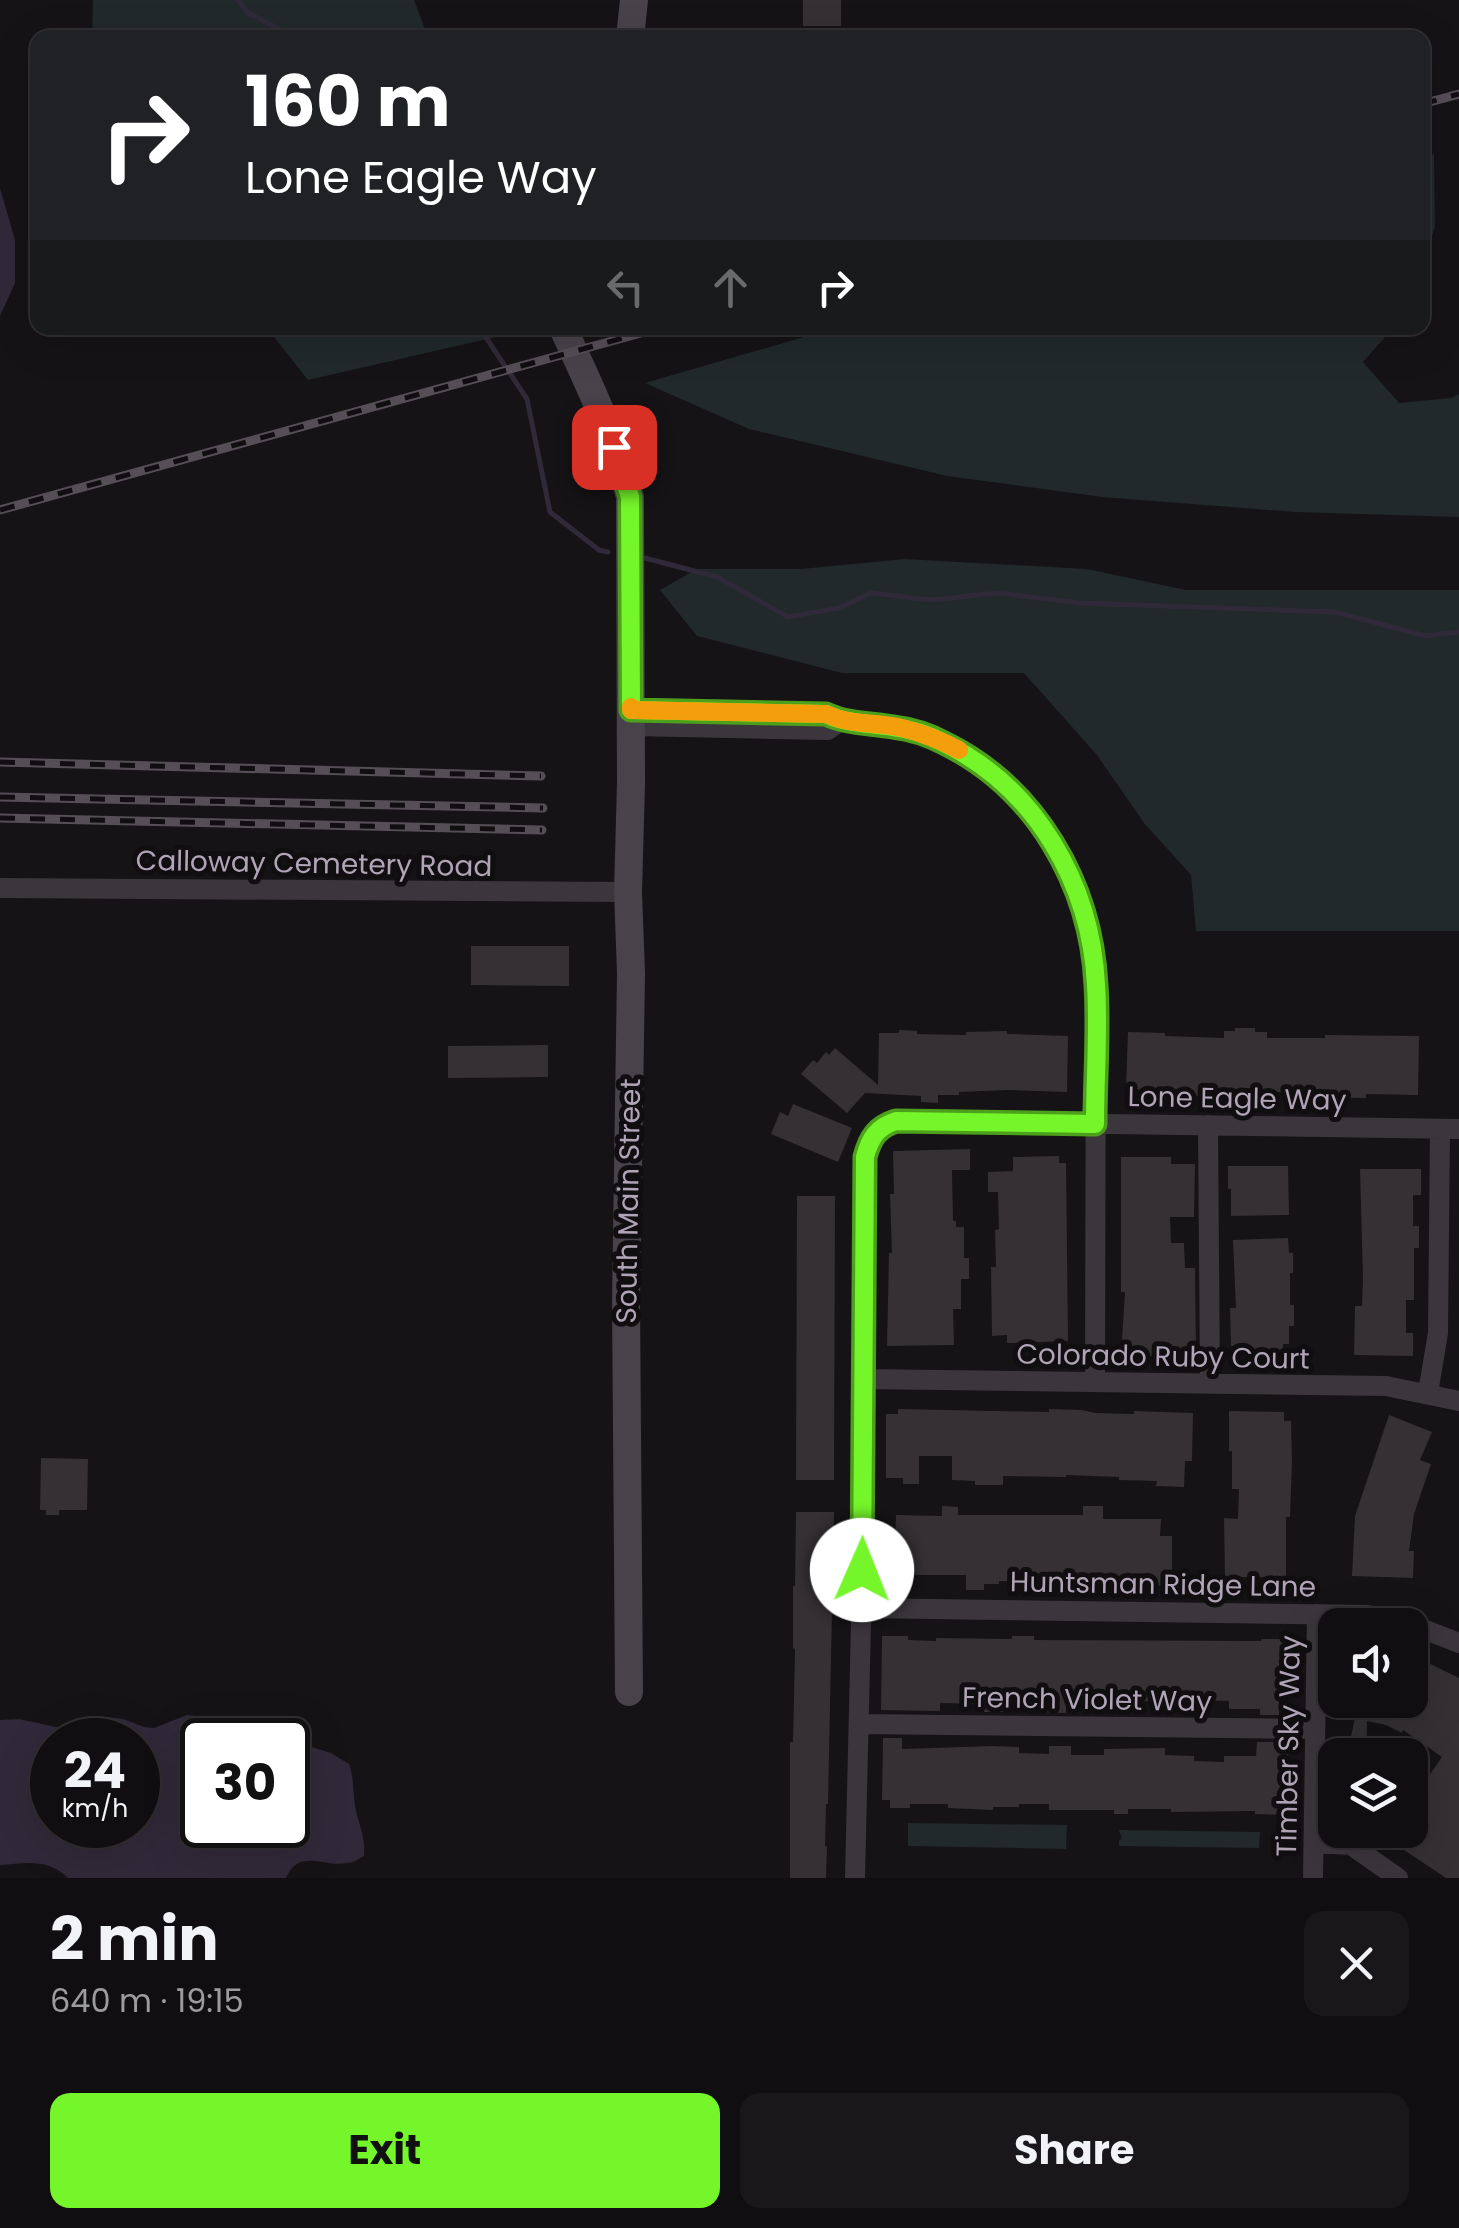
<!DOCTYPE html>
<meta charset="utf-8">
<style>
:root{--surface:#100e10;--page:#191719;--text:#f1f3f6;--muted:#9c9c9f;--line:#302e30;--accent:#75f62a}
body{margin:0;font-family:Poppins,sans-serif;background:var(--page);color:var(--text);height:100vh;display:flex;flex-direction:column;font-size:38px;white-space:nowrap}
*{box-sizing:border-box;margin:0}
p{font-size:32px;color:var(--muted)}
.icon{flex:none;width:55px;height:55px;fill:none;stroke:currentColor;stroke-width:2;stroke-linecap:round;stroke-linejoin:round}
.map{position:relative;height:1878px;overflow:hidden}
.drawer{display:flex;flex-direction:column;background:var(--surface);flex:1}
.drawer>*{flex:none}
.banner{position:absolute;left:30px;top:30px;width:1400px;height:305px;border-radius:20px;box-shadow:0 10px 40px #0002,0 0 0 2px var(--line);background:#202124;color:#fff;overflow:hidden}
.controls{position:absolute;left:1318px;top:1608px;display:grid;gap:20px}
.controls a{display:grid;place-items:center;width:110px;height:110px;border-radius:20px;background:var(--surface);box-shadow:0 10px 40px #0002,0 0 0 2px var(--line);font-size:50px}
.speed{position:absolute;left:30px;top:1718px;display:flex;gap:20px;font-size:50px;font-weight:700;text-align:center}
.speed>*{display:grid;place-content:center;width:130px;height:130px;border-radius:50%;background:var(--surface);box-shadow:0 10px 40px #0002,0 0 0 2px var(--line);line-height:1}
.speed small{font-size:25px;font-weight:400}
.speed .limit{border:5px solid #111;border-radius:15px;background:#fff;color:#111}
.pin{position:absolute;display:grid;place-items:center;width:85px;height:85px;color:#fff;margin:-42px;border-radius:20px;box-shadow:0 5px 15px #0006}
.me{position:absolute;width:110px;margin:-55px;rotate:1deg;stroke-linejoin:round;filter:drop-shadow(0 0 8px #0008)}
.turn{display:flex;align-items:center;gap:35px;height:210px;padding:0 50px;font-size:45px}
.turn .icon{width:130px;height:130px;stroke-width:2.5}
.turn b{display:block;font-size:70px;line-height:85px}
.lanes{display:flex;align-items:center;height:95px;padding:0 50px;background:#0003;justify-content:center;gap:50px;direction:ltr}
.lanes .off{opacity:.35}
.round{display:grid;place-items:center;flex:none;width:105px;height:105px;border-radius:20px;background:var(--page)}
.summary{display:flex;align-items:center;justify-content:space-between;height:170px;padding:0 50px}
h1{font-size:60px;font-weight:700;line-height:75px}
.button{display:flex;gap:20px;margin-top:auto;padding:20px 50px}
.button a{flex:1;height:115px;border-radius:20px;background:var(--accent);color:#111;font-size:40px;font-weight:700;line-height:115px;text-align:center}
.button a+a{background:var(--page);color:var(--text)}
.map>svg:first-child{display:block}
.green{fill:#21292a}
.water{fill:#302939;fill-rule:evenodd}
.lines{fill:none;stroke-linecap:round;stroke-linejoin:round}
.stream{stroke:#302939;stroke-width:5}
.building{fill:#343034}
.street{stroke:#3b363c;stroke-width:20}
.secondary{stroke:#48424a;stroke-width:28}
.rail-casing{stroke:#554e57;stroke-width:9}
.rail{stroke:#100e10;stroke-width:5;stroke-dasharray:15;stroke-linecap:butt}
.route-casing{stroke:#4ca01b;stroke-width:25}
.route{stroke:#75f62a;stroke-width:18}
.slow{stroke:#f59e0b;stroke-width:18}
.labels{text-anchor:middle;stroke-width:10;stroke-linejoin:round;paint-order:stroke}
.street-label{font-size:28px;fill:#b0a4b6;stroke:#100e10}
</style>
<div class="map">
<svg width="1459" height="1878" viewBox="0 0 1459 1878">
<rect width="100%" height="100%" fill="#151315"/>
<!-- green -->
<path class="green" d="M93 0H414L428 37H92Z
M1434 154 1435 227 1423 264V158Z
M267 328H535L308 380Z
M835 328H1393L1363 362 1399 403 1451 398 1459 394V517L1295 512 1102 497 947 476 749 429 645 383Z
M905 559 1087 569 1186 590H1459V931H1196L1191 875 1144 823 1097 755 1024 673H842L697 636 660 590 697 569H801Z
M908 1823 1067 1825 1066 1849 908 1846Z
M1119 1830 1260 1832 1259 1848 1119 1846V1840L1122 1839Z"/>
<!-- water -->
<path class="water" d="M0 188 15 240V283L0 316Z
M187 1715 196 1716 206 1722 234 1724 296 1742 331 1753 349 1764C354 1778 353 1791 355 1806 358 1823 366 1837 364 1856 358 1859 355 1862 348 1863 325 1868 299 1847 286 1878H68C48 1858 26 1863 0 1865V1720L19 1719 56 1727 68 1726 88 1716H99L123 1719 144 1727 154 1728ZM52 1740H138V1825H52ZM202 1740H288V1825H202Z"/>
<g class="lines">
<!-- stream -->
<path class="stream" d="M238 0 248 13 297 38
M476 328 483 333 527 399 550 512 599 550 608 552
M645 558 717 577 788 617 839 608 871 593 932 600 997 593 1079 603 1335 612 1426 636 1459 632"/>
</g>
<!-- building -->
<path class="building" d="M803 0H841V26H803Z
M471 946H569V986L471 985Z
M1235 1028H1255V1032H1267V1038H1325V1035L1419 1036 1418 1095 1366 1094V1098L1323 1097V1093L1215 1091V1096H1192V1099H1178L1179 1091 1126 1089 1128 1032 1165 1033V1036L1224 1038V1031H1235Z
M899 1030 917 1031V1034L966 1035V1032L1007 1031V1034L1068 1036 1067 1092 1008 1090 959 1092V1095H938V1103L921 1102V1096L865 1093 847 1113 801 1074 813 1060 817 1063 826 1052 829 1055 835 1048 878 1085 879 1033H899Z
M548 1045V1077L448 1078V1046Z
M793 1104 852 1128 838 1162 771 1134 780 1112 788 1116Z
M970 1149V1170H952L953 1221H956V1227H964V1258H969V1279H961V1309H953L954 1345 887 1346 889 1253H892L890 1194H894L893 1151Z
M1059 1156V1163H1066L1068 1341 1007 1343V1335L992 1336 991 1267H996L995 1230 999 1229 998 1192H988V1172L1013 1171V1157Z
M1121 1157H1171V1164H1195L1194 1217H1170L1171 1243H1184L1185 1268H1195L1196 1351H1172V1356H1121L1125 1292H1121Z
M1228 1166H1288L1289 1215 1231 1216V1189H1228Z
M1360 1169H1421V1195H1413V1226H1419V1248H1414V1300H1406V1333H1413V1356L1354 1355 1355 1306H1362L1363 1279Z
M797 1196H835L834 1480H796Z
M1288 1238 1289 1253H1293V1273H1290V1305H1294V1326H1289V1344H1283V1354H1235V1346H1231L1230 1308H1236L1233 1240Z
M898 1409 1049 1412V1409L1081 1410 1096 1413 1134 1414V1411L1193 1413 1192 1461H1185L1184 1487 1156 1486 1157 1481 1119 1480V1477L1066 1475V1477L1003 1476V1485H975V1481L952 1480V1456H919V1484H903V1478H886V1414H898Z
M1229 1411 1284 1412V1421H1291L1292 1462 1290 1517H1286V1577H1225L1224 1518 1238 1519 1239 1489H1232V1451H1229Z
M1389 1415 1432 1432 1420 1460 1431 1464 1414 1514 1409 1551H1414L1413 1578 1352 1576 1355 1516Z
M41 1458 88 1459 87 1510H59V1515H46V1510H40Z
M942 1506 958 1507V1515H1083V1506H1103V1519H1161L1160 1536H1172V1586L999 1581V1584H984V1590H966V1575H894L896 1515 942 1516Z
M796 1512H834L828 1804H826L825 1846H827L826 1878H790V1742H793L795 1649 793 1648V1586H795Z
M882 1636H908V1640L936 1641V1638L1012 1639V1636H1034V1640L1261 1641V1639H1287V1692L1279 1691V1715H1260V1709H1229V1701L1196 1700V1707H1169V1701H1137V1706H1110V1703L1066 1702V1713L1039 1712 1040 1700H1006V1712H984V1704L940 1703V1711L881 1710Z
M1410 1654 1459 1678V1878H1446L1374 1830H1410V1803L1442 1757 1403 1730 1402 1733 1386 1725 1367 1721 1366 1755H1339L1340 1741H1350L1359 1700H1410Z
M883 1738H902V1749L993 1746 1019 1747V1753L1049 1754V1746H1071V1755H1104V1749L1165 1748V1755L1194 1756V1761L1224 1762V1756H1256L1257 1742H1288L1286 1815 1255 1814V1811L1171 1812V1809H1128V1814H1114V1810H1049V1804H1019V1807H993V1810L948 1808V1804H910V1808H890V1800H882Z"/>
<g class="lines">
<!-- street -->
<path class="street" d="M631 710 826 713C847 724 870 723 893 727 908 729 923 734 937 739 1004 765 1054 829 1078 894 1088 923 1092 954 1096 984L1095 1382
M631 726 828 730 840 721
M0 888 628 892
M1208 1125 1210 1384
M865 1379 1386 1386 1459 1401
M1428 1393 1438 1333 1440 1129
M861 1608 1368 1615 1410 1624 1459 1643
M859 1724 1315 1729
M1314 1843 1351 1845 1398 1878
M855 1878 864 1495 865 1157C870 1138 877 1127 896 1121L1459 1129
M1313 1878 1317 1614"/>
<!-- secondary -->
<path class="secondary" d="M630 38 634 0
M563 328C588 382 615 438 630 497L631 783 628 892 631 973 626 1301 629 1692"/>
<defs>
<path id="rail" d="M1422 104 1459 94
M0 510 659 328
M0 762 541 776
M0 797 543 808
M0 818 542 830"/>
</defs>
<!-- rail casing -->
<use href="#rail" class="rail-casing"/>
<!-- rail -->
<use href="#rail" class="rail"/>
</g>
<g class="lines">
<defs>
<path id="route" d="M614 447 630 497 631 710 826 714C847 724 870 723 893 727 910 729 929 735 944 743 1036 788 1091 884 1096 985 1099 1031 1095 1078 1095 1124L896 1121C877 1127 870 1138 865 1157L862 1570"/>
</defs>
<!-- route casing -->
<use href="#route" class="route-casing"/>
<!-- route -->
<use href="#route" class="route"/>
<!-- slow -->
<path class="slow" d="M631 707V710L826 714C849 725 873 722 898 727 919 732 940 740 959 750"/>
</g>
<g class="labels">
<!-- street labels -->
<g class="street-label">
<text transform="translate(314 863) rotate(1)" y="10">Calloway Cemetery Road</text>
<text transform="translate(1237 1098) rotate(1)" y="10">Lone Eagle Way</text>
<text transform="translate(628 1201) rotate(-89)" y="10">South Main Street</text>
<text transform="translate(1163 1356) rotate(1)" y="10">Colorado Ruby Court</text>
<text transform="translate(1163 1584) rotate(1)" y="10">Huntsman Ridge Lane</text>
<text transform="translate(1087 1699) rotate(1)" y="10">French Violet Way</text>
<text transform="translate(1288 1746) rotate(-89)" y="10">Timber Sky Way</text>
</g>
</g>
</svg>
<div class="controls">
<a><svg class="icon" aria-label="sound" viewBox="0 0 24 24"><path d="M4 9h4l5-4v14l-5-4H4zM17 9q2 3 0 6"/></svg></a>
<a><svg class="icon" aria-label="layers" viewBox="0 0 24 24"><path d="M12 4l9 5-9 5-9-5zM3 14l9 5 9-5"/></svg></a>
</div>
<div class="speed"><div>24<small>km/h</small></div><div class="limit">30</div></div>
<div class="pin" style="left:614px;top:447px;background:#d93025"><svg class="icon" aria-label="arrive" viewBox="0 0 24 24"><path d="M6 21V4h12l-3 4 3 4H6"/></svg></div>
<svg class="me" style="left:862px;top:1570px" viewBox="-20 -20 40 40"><circle r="19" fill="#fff"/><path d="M0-13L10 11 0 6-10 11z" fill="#75f62a"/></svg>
<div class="banner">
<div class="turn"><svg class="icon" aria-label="right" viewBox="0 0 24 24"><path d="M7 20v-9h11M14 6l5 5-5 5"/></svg><div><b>160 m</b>Lone Eagle Way</div></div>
<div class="lanes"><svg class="icon off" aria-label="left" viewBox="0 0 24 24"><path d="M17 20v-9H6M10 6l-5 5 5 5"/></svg><svg class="icon off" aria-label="ahead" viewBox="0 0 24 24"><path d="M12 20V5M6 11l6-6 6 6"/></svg><svg class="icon" aria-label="right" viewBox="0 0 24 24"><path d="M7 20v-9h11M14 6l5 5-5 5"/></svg></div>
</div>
</div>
<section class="drawer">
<div class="summary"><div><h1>2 min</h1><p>640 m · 19:15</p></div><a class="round"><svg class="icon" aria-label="close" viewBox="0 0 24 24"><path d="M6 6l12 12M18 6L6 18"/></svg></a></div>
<div class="button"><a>Exit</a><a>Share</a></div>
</section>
